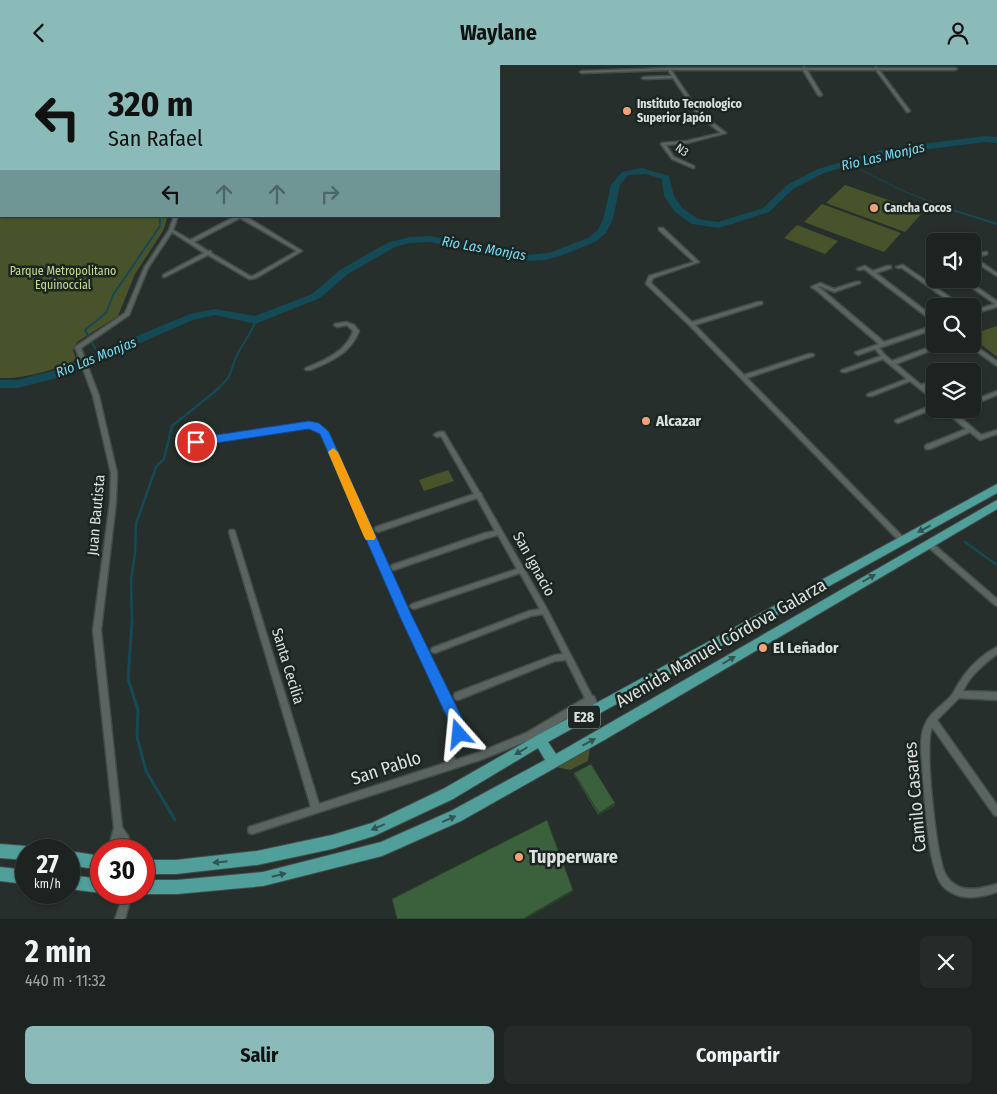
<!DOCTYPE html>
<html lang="es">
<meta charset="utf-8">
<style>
:root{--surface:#1c2320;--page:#252b29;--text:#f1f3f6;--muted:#a0a4a5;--line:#3a403e;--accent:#8bbbb9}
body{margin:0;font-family:"Fira Sans Condensed",sans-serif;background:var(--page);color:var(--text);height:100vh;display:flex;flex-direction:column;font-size:19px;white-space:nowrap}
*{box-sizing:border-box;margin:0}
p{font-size:16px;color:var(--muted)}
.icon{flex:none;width:28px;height:28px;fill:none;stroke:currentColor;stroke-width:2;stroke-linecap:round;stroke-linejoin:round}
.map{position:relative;height:854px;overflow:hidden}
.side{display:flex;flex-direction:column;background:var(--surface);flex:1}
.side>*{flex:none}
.hud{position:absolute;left:0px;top:0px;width:500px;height:152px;box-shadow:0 1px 4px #0004,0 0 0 1px var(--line);background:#8bbbb9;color:#111;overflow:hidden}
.buttons{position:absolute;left:926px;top:168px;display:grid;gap:10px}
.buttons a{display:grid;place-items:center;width:55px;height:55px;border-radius:8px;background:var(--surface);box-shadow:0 1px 4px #0004,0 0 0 1px var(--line);font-size:25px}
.speed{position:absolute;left:15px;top:774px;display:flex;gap:10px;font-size:25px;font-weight:700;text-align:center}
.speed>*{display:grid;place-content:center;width:65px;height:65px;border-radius:50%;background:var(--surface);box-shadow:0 1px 4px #0004,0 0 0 1px var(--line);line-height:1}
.speed small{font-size:12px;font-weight:400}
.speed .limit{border:8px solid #d22;background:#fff;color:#111}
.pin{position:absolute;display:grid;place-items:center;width:42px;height:42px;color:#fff;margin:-21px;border:2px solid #fff;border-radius:50%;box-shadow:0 1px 5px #0007}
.me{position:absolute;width:55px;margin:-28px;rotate:342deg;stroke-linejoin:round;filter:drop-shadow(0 0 4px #0008)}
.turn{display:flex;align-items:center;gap:18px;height:105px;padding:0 25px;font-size:22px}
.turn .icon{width:65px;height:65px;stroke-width:2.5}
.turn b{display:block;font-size:35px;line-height:42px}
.lanes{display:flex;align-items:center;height:48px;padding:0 25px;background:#0003;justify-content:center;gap:25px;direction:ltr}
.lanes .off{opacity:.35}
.round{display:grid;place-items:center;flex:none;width:52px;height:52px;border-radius:8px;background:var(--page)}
.headline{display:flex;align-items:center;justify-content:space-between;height:85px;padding:0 25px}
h1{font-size:30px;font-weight:700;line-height:38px}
.cta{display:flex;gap:10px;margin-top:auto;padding:10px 25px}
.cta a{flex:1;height:58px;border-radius:8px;background:var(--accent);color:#111;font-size:20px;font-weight:700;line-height:58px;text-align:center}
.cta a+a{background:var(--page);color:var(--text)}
header{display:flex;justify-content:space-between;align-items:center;height:65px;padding:0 25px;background:var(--accent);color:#111;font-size:22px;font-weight:700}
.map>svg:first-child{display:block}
.green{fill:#48532c}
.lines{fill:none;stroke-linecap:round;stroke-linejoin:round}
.stream-far3{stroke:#144a56;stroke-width:1}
.stream-far2{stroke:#144a56;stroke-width:2}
.stream-far1{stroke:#144a56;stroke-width:2.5}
.stream{stroke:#144a56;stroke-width:3}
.river{fill:#144a56;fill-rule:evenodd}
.minor-casing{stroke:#444c48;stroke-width:3}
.primary-casing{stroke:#444c48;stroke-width:2}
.trunk-casing{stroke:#444c48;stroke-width:2}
.minor{fill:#5a6460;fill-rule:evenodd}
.primary{fill:#509f9b;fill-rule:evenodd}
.trunk{fill:#4cb2ae;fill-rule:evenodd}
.wall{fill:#335334}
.shaded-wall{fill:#29432a}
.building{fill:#3b603c;stroke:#29432a}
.oneway{fill:#315652}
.route{fill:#1a73e8;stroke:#114b97}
.slow{fill:#f59e0b}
.poi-dot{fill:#efa377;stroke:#1c2521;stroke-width:2}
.labels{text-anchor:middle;stroke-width:5;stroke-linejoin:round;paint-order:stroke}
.far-poi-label{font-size:12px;font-weight:bold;fill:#dbe1de;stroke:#1c2521;text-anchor:start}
.far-street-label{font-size:12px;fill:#dbe1de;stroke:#1c2521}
.far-park-label{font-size:12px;fill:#c7dc8f;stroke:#1c2521}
.far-water-label{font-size:14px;font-style:italic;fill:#75def6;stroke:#1c2521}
.shield{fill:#1c2521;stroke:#a2a9a5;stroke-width:1}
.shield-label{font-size:14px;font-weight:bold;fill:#dbe1de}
.poi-label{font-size:15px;font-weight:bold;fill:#dbe1de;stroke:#1c2521;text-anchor:start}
.street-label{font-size:15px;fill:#dbe1de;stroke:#1c2521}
.near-street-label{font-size:18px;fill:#dbe1de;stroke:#1c2521}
.near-poi-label{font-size:18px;font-weight:bold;fill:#dbe1de;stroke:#1c2521;text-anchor:start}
</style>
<header><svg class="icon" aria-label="back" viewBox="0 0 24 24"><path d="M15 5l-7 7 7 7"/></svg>Waylane<svg class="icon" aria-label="person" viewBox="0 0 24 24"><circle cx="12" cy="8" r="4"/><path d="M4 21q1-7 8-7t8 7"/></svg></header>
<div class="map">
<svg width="997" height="854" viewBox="0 0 997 854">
<rect width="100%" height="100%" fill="#262f2b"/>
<!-- green -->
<path class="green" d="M0 20 1 151H168L163 166 135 209 118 251 77 277 73 286 77 295C52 305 27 314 0 313Z
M845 120 923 147 905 167 826 138Z
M822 139 901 168 884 187 804 157Z
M797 160 838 176 825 189 784 173Z
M997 261V292L978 277 964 283 959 279 947 283 943 280 972 279 973 269Z
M448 405 454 416 424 426 419 415Z
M590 683 588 696 570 705 556 702Z"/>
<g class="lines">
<!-- stream-far3 -->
<path class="stream-far3" d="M849 99 903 126 946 143"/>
<!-- stream-far2 -->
<path class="stream-far2" d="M943 142 997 159
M99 290 85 265 106 248 113 230 160 161V151
M216 325C235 310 229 304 239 286 245 275 252 267 256 255"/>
<!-- stream-far1 -->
<path class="stream-far1" d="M965 477 997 500
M132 558 131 515 135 489 136 459 156 402 164 394 172 361 218 324"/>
<!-- stream -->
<path class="stream" d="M132 557 128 614 138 645 137 672 146 706 175 755"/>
<!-- river -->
<path class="river" d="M986 71 997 72V78L986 77 889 89 824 108 793 124 769 147 719 163 692 159 675 147 664 131 662 114 646 109 628 110 620 120 613 154 606 168 595 177 560 191 545 195 526 196 430 177 410 178 395 182 348 209 320 233 260 257 256 259 215 250 193 255 64 311 18 323H0V315H18L56 305 190 249 215 244 255 251 312 229 340 205 387 178 410 172 430 171 526 190 549 188 588 173 598 165 603 154 611 120 622 107 642 103 669 111 674 131 682 143 698 154 718 157 763 143 787 120 818 104 889 83Z"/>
<defs>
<path id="minor" d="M76 0H117L115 1H74Z
M133 0H137L136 1H132Z
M189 0H193V1H189Z
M278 0H282V1H278Z
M378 0H382V1H378Z
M804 2 806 3H874L876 2 878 3H955L957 4 955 5H879L910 46 908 47H907L876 5H807L822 30 820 31 818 30 803 5H671L700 48 726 68 687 78 666 80 674 92 694 101V103H693L672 94 661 79 662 78 687 76 721 68 698 50 673 13 644 14 642 13 644 12 672 11 668 5 582 8 580 7 582 6 669 3H802Z
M174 151H178L173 165 190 175 236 151H245L302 186 256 213 249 214 208 190 165 212H163V210L204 188 172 167 148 203 129 250 81 283 99 331 117 408 116 437 101 565 122 762 128 771 132 785H124L120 773 116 785H108L114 763 93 565 110 437 111 408 93 331 75 282 125 248 144 203 169 165ZM240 153 297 186 253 211H250L211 188V186H208L194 177Z
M659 163H663L699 197 653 213 651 218 692 257 758 237H762V239L695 260 744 310 809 289H813L814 290 813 291 747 313 904 473 905 475 904 477H900L689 260 646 219V218L649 211 694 197 659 165Z
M985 187H987V189L975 193 997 208V211L972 195V190Z
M935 197V200H931V198Z
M903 200 961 240V241H956L902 203H898L896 202Z
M865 201 873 206 887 201H891V203L876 208 935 253V258L864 204 859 205 857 204Z
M960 214H965L997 236V242L972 249V246L995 239Z
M856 217H860V218L834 227 820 221 817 222 820 223 884 277 935 260V264L879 283 886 291 892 296 938 279H942V281L896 299 921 320 935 315V319L925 323 935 331V336L910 316 872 331H868L867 330 868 329 907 314 883 294 846 307H842L841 306 842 305 881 291 875 284 858 290 855 288 856 287 879 279 816 225 811 222 820 218 834 224Z
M346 257 354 260 359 266C351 288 330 297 310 305H306L305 304 306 303C325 295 347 286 353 266L347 260 337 262 334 260 335 259Z
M974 280 997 296V301L972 283 971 282Z
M969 302 971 303 972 304 971 305 960 306 961 305Z
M997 326V330L972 340V336Z
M935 339V343L900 357 898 358 895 356 896 355Z
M943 344H960L959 345 954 347 981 370 997 365V369L980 375 970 367 930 384H926L925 382 926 380 966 364Z
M309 358 318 360 327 367 409 552 463 661 464 664 463 668 453 691 456 695 480 687 526 668 585 633 566 595 555 596 458 635 455 634 454 631 455 628 555 590 563 589 543 549 531 551 435 588 432 587 431 585 432 583 529 546 540 544 520 508 414 544 412 543 410 541 412 539 517 504 498 470 487 473 394 505 392 504 391 502 392 500 485 468 495 466 477 433 378 467 376 466 375 464 376 462 474 429 441 371 437 372 434 370C436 367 441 366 444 367L480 428H481L482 431 547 544 592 631H594L600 646 599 649 596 650 593 649 589 640 532 674 480 695 252 769 249 768 248 765 249 762 311 742 229 467 230 465H234L235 467 319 739 448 697 445 692 456 664 402 552 322 368 314 363 309 362 196 379 193 377 196 375Z
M929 476 931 477 997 534V541L995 540 927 481 926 479 927 477Z
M997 582V589C984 599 970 610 963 626L997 627V635L959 633 937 655 997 740V751L994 750 932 662C924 681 936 785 944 806 946 811 949 815 953 818 965 828 983 823 997 819V827C980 833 961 836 946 824 939 819 936 809 934 801 930 788 929 774 927 760 925 739 923 717 922 696 921 685 920 672 924 662 928 649 942 641 951 631 955 626 957 620 961 615 968 603 984 588 997 582Z
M124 828H132L125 854H115Z"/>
<path id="primary" d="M997 419V428L548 677 556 689 997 435V444L606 674 461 756 382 791 263 821 177 829H144L140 828H144V815H177L263 807 381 777 451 746 545 695 538 683 453 734 374 771 332 784 257 800 176 809H144V795H176L257 786 332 770 372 758 443 724 536 671Z
M0 779 26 781 32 785H26V795L0 793Z
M69 786 101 791V805L69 800Z
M0 802 26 805V819L0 816Z
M69 810 101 814 102 828 69 824Z"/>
<path id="trunk" d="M0 15H1V19H0Z"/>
</defs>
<!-- minor casing -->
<use href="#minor" class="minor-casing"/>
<!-- primary casing -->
<use href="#primary" class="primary-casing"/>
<!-- trunk casing -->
<use href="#trunk" class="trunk-casing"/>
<!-- minor -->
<use href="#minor" class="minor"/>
<!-- primary -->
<use href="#primary" class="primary"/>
<!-- trunk -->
<use href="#trunk" class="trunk"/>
</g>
<!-- wall -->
<path class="wall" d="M574 708 615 738V741L598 750 574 710Z"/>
<!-- shaded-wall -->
<path class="shaded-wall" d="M615 738V741L598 750 599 748Z
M573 825V827L526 854H523Z"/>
<!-- building -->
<path class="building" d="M591 699 615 738 599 748 574 708Z
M547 755 573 825 523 854H397L392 834Z"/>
<!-- one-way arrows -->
<defs><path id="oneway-solid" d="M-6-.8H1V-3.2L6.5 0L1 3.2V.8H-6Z" transform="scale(1.25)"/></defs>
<g class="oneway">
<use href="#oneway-solid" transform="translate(924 464) rotate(152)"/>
<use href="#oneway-solid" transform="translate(869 513) rotate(-30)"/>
<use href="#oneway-solid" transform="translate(729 595) rotate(-30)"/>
<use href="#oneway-solid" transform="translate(589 677) rotate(-28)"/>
<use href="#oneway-solid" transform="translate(521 686) rotate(150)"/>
<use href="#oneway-solid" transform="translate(449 754) rotate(-24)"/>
<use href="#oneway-solid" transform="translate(378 762) rotate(157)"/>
<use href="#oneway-solid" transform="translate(220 797) rotate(174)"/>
<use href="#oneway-solid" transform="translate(279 810) rotate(-14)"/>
</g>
<!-- route -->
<path class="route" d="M309 356 319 358 329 367 412 551 465 659 467 664 464 674 459 676 454 674 453 665 400 552 320 369 309 364 196 381 190 377 196 373Z"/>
<!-- slow -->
<path class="slow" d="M333 383 338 387 376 472 374 475H366L364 472 328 387Z"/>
<!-- markers -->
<g class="poi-dot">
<circle cx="627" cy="46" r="5"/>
<circle cx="874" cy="143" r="5"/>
<circle cx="646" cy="356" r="5"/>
<circle cx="763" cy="583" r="5"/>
<circle cx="519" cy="792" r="5"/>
</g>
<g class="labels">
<!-- far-poi labels -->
<g class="far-poi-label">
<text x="637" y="43">Instituto Tecnologico<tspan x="637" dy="14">Superior Japón</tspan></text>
<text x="884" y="147">Cancha Cocos</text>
</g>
<!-- far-street labels -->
<g class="far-street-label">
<text transform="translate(682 85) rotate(36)" y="4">N3</text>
</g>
<!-- far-park labels -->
<g class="far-park-label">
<text x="63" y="210">Parque Metropolitano<tspan x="63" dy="14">Equinoccial</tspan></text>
</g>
<!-- far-water labels -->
<g class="far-water-label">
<text transform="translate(883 91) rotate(-13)" y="5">Rio Las Monjas</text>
<text transform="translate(484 183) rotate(10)" y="5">Rio Las Monjas</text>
<text transform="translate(96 292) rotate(-22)" y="5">Rio Las Monjas</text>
</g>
<!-- shield labels -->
<rect class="shield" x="568" y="640.5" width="32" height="23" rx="4"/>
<g class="shield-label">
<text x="584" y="657">E28</text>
</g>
<!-- poi labels -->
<g class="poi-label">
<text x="656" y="361">Alcazar</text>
<text x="773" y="588">El Leñador</text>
</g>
<!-- street labels -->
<g class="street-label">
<text transform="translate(96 450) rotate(-85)" y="5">Juan Bautista</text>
<text transform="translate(534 499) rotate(61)" y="5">San Ignacio</text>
<text transform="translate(288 601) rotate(73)" y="5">Santa Cecilia</text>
</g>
<!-- near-street labels -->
<g class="near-street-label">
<text transform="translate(721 578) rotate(-30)" y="6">Avenida Manuel Córdova Galarza</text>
<text transform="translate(386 703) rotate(-18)" y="6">San Pablo</text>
<text transform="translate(915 732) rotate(-95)" y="6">Camilo Casares</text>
</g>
<!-- near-poi labels -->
<g class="near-poi-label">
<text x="529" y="798">Tupperware</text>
</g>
</g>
</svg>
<div class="buttons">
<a><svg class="icon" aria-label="sound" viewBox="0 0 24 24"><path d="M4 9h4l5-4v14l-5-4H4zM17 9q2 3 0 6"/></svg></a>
<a><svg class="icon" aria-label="search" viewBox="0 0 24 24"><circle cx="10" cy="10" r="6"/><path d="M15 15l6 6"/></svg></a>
<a><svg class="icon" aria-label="layers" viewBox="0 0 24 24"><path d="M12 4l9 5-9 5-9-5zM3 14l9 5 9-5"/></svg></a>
</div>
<div class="speed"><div>27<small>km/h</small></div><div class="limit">30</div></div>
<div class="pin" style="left:196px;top:377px;background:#d93025"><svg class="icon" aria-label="arrive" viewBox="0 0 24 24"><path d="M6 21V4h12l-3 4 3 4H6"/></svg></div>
<svg class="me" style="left:459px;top:669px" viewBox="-20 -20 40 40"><path d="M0-17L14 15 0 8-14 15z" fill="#1a73e8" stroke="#fff" stroke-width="4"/></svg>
<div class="hud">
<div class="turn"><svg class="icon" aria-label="left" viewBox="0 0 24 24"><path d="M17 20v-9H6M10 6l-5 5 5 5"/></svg><div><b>320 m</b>San Rafael</div></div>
<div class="lanes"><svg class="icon" aria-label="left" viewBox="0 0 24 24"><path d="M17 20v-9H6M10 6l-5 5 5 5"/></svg><svg class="icon off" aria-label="ahead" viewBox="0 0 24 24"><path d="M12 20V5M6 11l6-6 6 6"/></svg><svg class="icon off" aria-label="ahead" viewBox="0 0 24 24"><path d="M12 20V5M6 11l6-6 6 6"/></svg><svg class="icon off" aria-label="right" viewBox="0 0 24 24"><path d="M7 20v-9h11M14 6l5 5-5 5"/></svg></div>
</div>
</div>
<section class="side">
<div class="headline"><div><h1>2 min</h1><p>440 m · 11:32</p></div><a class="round"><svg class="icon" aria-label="close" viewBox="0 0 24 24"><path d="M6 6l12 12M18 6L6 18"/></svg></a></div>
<div class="cta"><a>Salir</a><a>Compartir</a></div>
</section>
